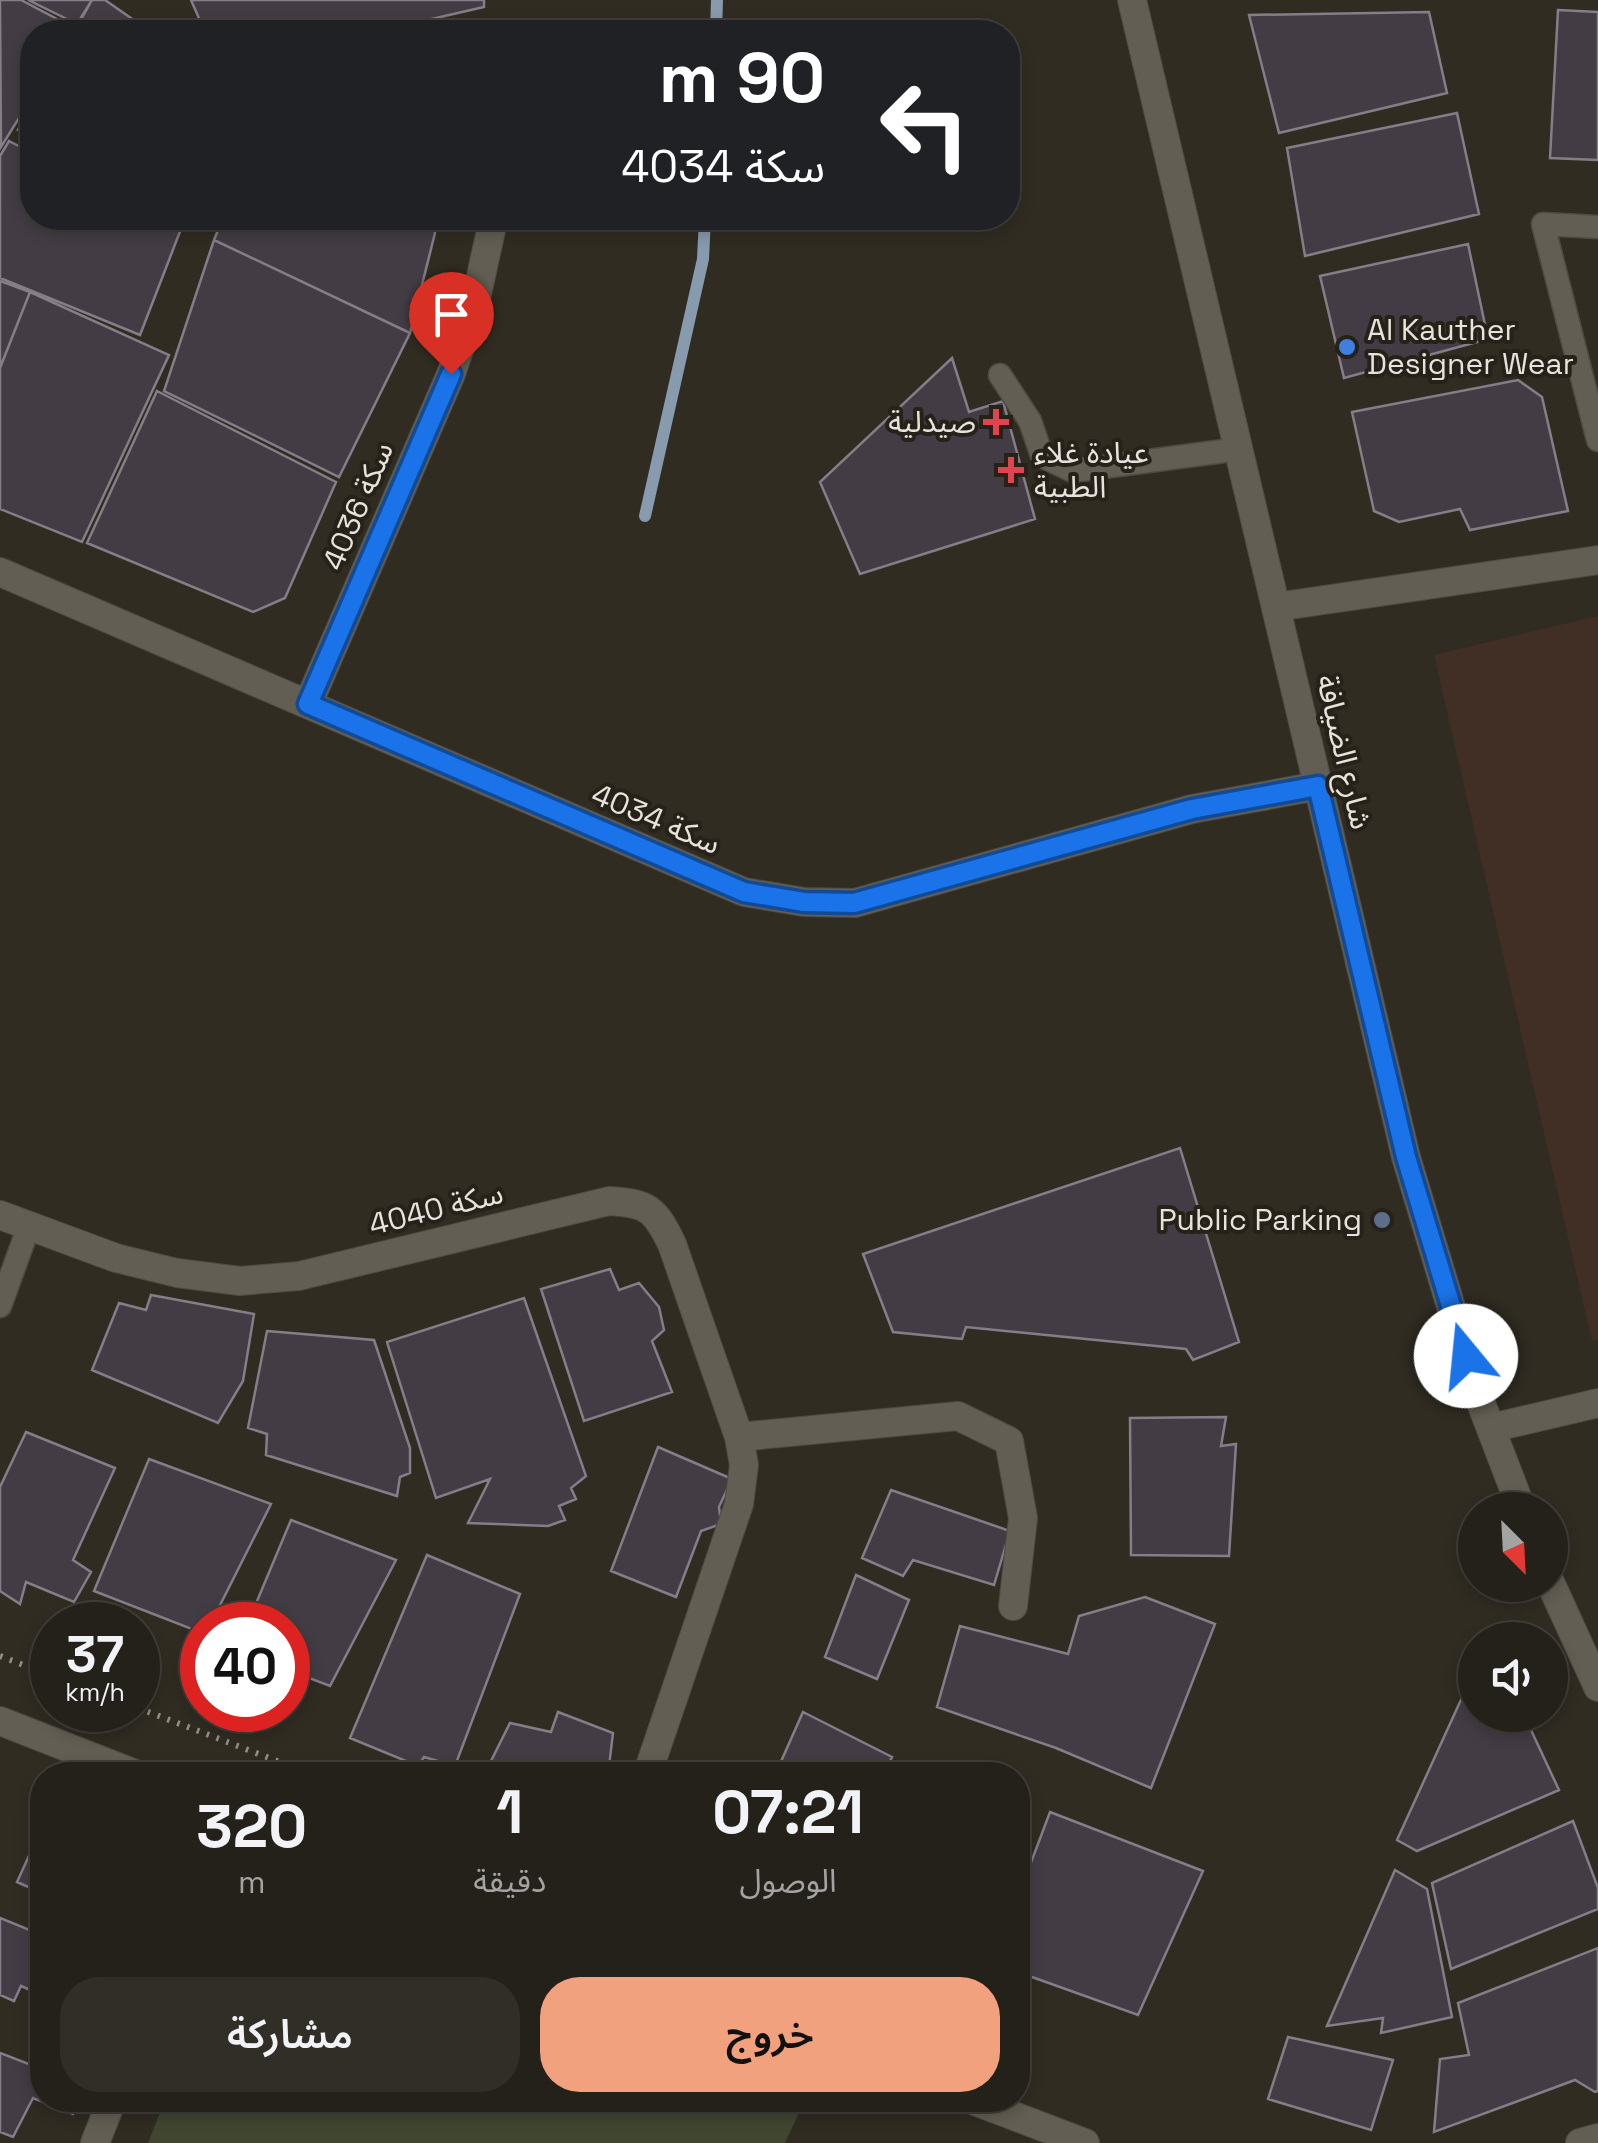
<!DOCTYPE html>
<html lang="ar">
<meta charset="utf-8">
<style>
:root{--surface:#24211a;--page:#302e27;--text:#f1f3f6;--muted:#a3a3a2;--line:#413e39;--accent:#f2a17e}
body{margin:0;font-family:"Space Grotesk","Noto Sans Arabic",sans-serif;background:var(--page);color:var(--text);direction:rtl;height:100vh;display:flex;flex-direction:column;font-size:38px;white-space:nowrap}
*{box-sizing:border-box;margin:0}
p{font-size:32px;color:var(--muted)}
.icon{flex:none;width:55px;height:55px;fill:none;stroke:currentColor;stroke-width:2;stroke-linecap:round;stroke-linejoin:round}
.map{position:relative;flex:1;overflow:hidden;direction:ltr}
.panel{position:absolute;left:30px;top:1762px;width:1000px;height:350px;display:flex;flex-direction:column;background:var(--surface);border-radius:40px;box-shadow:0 5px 15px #0003,0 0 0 2px var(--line);direction:rtl}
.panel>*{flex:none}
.hud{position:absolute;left:20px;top:20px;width:1000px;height:210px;border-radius:40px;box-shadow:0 5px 15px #0003,0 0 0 2px var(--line);direction:rtl;background:#202124;color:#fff;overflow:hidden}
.needle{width:65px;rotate:156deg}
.fabs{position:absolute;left:1458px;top:1492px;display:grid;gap:20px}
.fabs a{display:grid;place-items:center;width:110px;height:110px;border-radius:50%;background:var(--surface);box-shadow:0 5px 15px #0003,0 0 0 2px var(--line);font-size:50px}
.speed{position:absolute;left:30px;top:1602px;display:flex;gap:20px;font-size:50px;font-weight:700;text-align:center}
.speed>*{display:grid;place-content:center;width:130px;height:130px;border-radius:50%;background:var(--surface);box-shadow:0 5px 15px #0003,0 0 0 2px var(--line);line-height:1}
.speed small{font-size:25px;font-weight:400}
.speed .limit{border:15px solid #d22;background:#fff;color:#111}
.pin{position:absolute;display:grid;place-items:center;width:85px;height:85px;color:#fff;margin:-102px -42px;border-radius:50% 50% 50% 0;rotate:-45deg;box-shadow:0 0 10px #0007}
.pin .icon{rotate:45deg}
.me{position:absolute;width:110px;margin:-55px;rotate:343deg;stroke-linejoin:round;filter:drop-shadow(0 0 8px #0008)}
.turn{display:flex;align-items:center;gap:35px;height:210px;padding:0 30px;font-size:45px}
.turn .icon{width:130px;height:130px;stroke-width:2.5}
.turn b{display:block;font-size:70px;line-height:85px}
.eta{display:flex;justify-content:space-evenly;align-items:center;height:170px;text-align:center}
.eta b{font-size:60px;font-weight:600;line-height:70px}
.cta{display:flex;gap:20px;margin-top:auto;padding:20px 30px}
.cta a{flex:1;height:115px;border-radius:40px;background:var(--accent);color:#111;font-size:40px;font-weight:600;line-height:115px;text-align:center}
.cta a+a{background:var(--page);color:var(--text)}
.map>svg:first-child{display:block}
.education{fill:#412f26}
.green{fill:#404630}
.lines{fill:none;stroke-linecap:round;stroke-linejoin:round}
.stream{stroke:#889aad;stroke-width:12}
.building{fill:#433c44;stroke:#857d87;stroke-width:2.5}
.service-casing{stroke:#4e4a42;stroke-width:25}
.minor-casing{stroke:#4e4a42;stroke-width:30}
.tertiary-casing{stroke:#4e4a42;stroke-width:30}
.path{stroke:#938f88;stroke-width:6;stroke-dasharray:2.5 8;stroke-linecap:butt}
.service{stroke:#625e53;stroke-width:22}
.minor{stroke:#625e53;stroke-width:28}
.tertiary{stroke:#625e53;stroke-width:28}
.route-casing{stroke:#114b97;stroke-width:25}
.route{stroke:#1a73e8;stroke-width:18}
.shop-dot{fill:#3f7fe0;stroke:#262219;stroke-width:4}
.health-dot{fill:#e0444e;stroke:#262219;stroke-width:4}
.service-dot{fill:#5c6f8a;stroke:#262219;stroke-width:4}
.labels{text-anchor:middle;stroke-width:8;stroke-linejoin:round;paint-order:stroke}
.poi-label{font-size:30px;fill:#e6e3dd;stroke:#262219;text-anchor:start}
.street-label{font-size:30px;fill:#e6e3dd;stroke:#262219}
</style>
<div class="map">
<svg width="1598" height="2143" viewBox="0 0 1598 2143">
<rect width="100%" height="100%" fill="#302c22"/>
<!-- education -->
<path class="education" d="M1598 616V1339L1592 1341 1434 655Z"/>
<!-- green -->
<path class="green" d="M165 2100H805L785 2143H148Z"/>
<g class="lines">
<!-- stream -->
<path class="stream" d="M716 32 717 0
M645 516 703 259 705 218"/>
</g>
<!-- building -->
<path class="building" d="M0 0H21L76 29 74 32H32V97L1 147Z
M28 0H92L77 24Z
M92 0H105L151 32H74Z
M191 0H484V7L375 32H205Z
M1558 10 1598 12V160L1550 158Z
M1429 12 1447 93 1279 133 1249 15Z
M32 105V136L18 130Z
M1457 113 1479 214 1305 256 1287 148Z
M9 141 32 153V218H158L181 229 140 335 0 278V156Z
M223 218H434L435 233 410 333 214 240Z
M214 240 410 333 339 477 164 391Z
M1468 244 1488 339 1344 378 1320 276Z
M0 281 30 292 0 368Z
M30 292 169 355 82 542 0 509V368Z
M952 358 969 412 1003 401 1035 519 860 574 820 482Z
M1518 380 1542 397 1568 511 1470 530 1460 509 1399 522 1374 511 1352 412Z
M157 391 336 482 285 598 253 612 87 543Z
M1180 1148 1239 1342 1193 1360 1186 1349 966 1327 962 1339 893 1332 863 1254Z
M610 1269 619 1290 639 1283 659 1307 664 1330 652 1341 672 1392 584 1421 541 1289Z
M151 1295 254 1314 243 1381 218 1423 92 1370 119 1303 146 1310Z
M524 1298 586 1476 571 1488 576 1499 559 1506 565 1520 548 1526 468 1523 490 1479 436 1498 387 1342Z
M267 1331 374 1340 410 1448V1473L400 1477 397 1496 266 1455 267 1434 248 1428Z
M1226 1417 1221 1446 1236 1444 1229 1556 1131 1555 1130 1418Z
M26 1432 115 1468 73 1560 91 1572 74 1602 26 1582 20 1604 0 1591V1487Z
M658 1447 732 1479 719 1507 721 1524 701 1531 676 1597 611 1571Z
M149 1459 271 1504 210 1625H202V1633L94 1591Z
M891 1490 1010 1531 994 1585 913 1560 903 1576 862 1558Z
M291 1520 396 1560 330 1686 288 1670V1625H247Z
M427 1555 520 1594 455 1766 424 1757 418 1766 350 1738Z
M856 1575 909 1600 877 1679 825 1657Z
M1145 1597 1215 1624 1151 1788 1056 1748 937 1707 960 1626 1068 1654 1079 1616Z
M1475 1669V1715H1524L1559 1790 1417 1851 1397 1840Z
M558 1712 613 1733 608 1775H484L510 1723 551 1732Z
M803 1712 892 1757 883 1775H775Z
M1050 1812 1203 1871 1138 2015 1018 1972V1897Z
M1573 1821 1598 1888V1909L1451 1969 1432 1883Z
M42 1827V1893L17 1882Z
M1395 1870 1427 1889 1452 2017 1381 2033 1383 2018 1327 2026Z
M0 1918 42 1935V1995L21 1986 14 2001 0 1995Z
M1598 1948V2091L1595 2092 1575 2080 1434 2132 1440 2059 1469 2055 1458 2003Z
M1288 2037 1393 2060 1371 2130 1268 2099Z
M0 2053 42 2069V2100H79L73 2114 33 2098 13 2137 0 2132Z"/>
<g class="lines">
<defs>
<path id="service" d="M1598 227 1543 224 1598 440
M1000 375 1030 421 1042 456 1073 471 1239 449
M0 1306 29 1226"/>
<path id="minor" d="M0 572 744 892 804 902 855 903 1192 809 1318 786
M1276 607 1598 560
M308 704 451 374 475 303 492 226 490 218
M0 1215 116 1258 177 1273 240 1281 299 1276 609 1201C648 1203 655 1209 672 1244L739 1437 744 1465 739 1504 647 1775
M1491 1428 1598 1403
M739 1437 958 1416 1009 1441 1023 1518 1013 1606
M0 1721 138 1775
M972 2100 1085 2143
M95 2143 112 2100
M1580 2143 1598 2138"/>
<path id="tertiary" d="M1132 0 1406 1157 1476 1390 1522 1510
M1550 1582 1598 1687"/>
</defs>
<!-- service casing -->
<use href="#service" class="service-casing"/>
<!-- minor casing -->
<use href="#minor" class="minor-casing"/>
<!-- tertiary casing -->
<use href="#tertiary" class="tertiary-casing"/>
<!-- path -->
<path class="path" d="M0 1656 52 1676
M138 1708 314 1775"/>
<!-- service -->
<use href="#service" class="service"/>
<!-- minor -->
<use href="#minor" class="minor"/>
<!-- tertiary -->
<use href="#tertiary" class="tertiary"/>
</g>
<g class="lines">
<defs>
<path id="route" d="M451 374 308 704 744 892 804 902 854 903 1192 809 1318 786 1406 1157 1466 1356"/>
</defs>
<!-- route casing -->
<use href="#route" class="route-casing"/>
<!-- route -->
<use href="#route" class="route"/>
</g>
<!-- markers -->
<circle class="shop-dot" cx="1347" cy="347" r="10"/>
<g class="health-dot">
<path d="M991 407h10v10h10v10h-10v10h-10v-10h-10v-10h10z"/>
<path d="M1006 455h10v10h10v10h-10v10h-10v-10h-10v-10h10z"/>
</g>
<circle class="service-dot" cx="1382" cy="1220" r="10"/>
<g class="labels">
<!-- poi labels -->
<g class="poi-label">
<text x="1367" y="340">Al Kauther<tspan x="1367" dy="34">Designer Wear</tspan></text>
<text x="976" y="432" text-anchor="end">صيدلية</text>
<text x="1034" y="463">عيادة غلاء<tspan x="1034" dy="34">الطبية</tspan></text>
<text x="1362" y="1230" text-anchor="end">Public Parking</text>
</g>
<!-- street labels -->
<g class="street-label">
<text transform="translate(358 506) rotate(-67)" y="10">سكة 4036</text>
<text transform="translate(1344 752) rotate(77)" y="10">شارع الضيافة</text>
<text transform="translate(656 819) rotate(23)" y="10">سكة 4034</text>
<text transform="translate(436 1209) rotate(-14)" y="10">سكة 4040</text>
</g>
</g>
</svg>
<div class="fabs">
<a><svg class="needle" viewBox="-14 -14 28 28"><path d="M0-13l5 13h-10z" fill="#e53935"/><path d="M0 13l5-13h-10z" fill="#a3a3a2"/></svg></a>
<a><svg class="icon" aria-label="sound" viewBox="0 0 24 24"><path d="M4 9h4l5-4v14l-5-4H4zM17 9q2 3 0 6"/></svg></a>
</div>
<div class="speed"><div>37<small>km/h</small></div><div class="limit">40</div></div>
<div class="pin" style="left:451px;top:374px;background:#d93025"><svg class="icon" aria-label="arrive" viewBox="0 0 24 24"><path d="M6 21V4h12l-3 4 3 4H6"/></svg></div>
<svg class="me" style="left:1466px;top:1356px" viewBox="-20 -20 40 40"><circle r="19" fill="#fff"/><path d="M0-13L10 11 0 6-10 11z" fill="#1a73e8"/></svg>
<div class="hud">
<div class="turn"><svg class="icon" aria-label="left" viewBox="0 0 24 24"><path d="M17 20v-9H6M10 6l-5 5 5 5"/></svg><div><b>90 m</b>سكة 4034</div></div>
</div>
<section class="panel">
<div class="eta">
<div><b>07:21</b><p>الوصول</p></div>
<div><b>1</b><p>دقيقة</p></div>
<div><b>320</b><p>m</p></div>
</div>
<div class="cta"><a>خروج</a><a>مشاركة</a></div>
</section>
</div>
